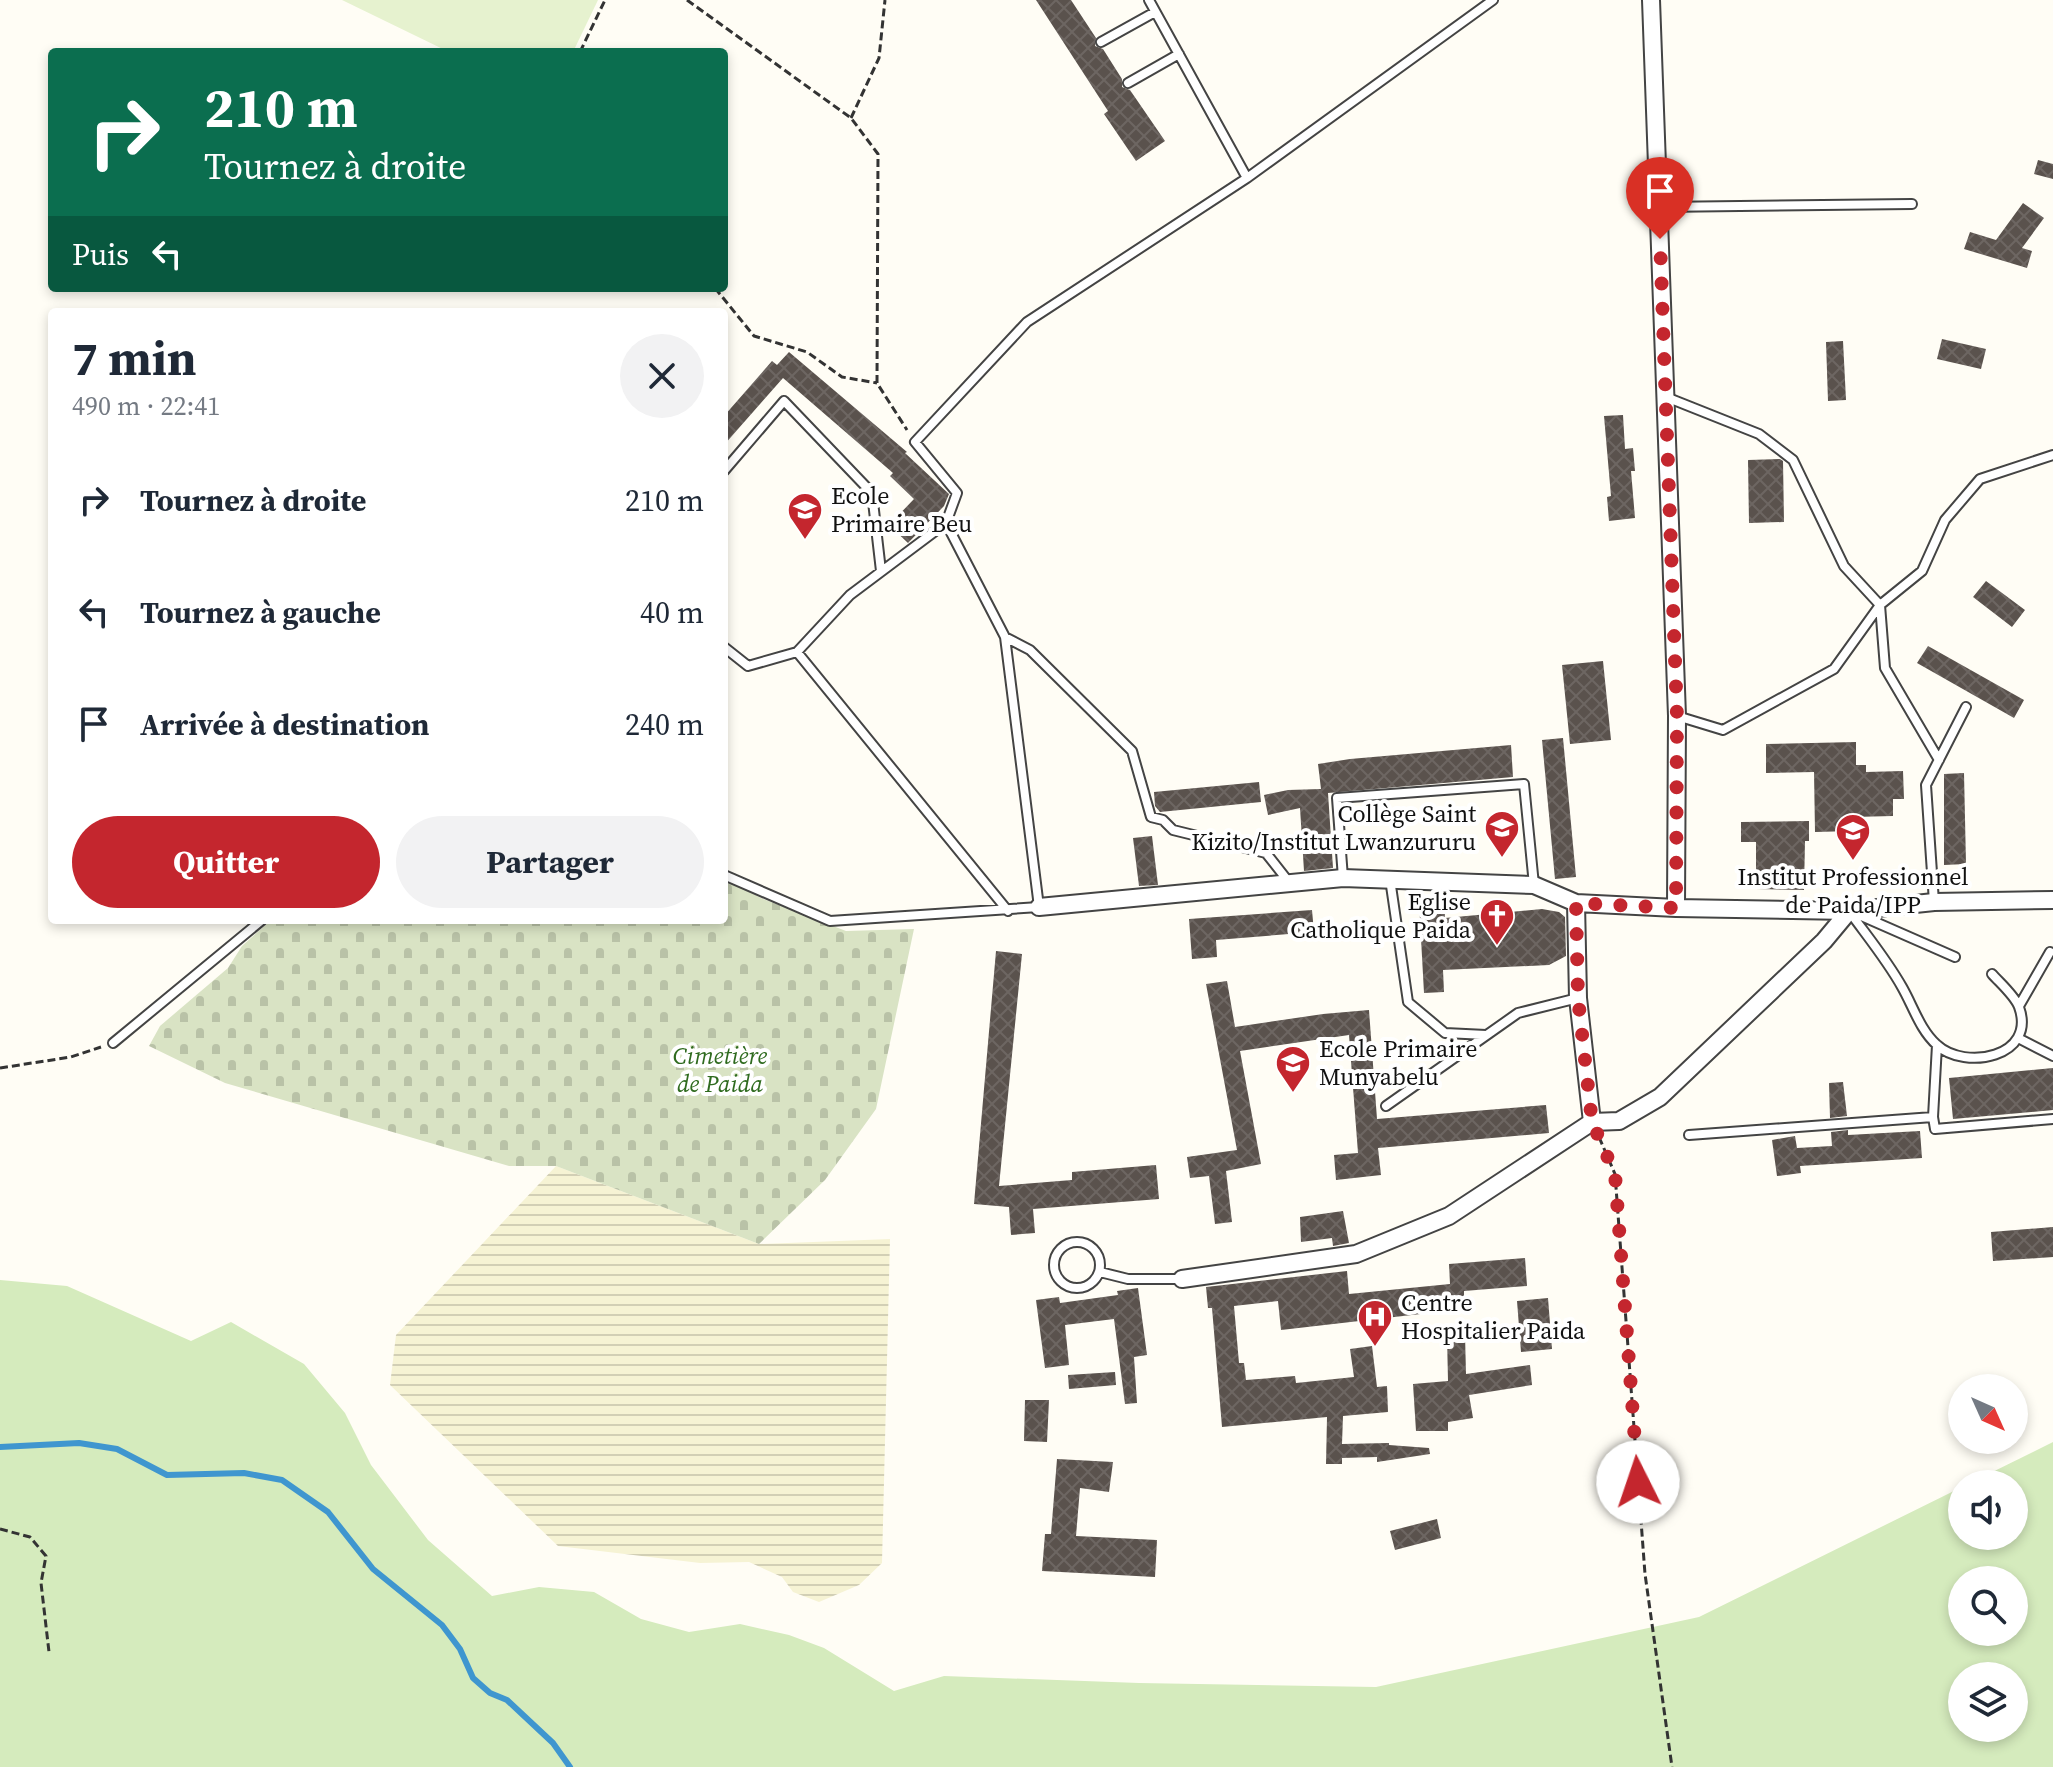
<!DOCTYPE html>
<html lang="fr">
<meta charset="utf-8">
<style>
:root{--surface:#fff;--page:#f2f2f3;--text:#1f2937;--muted:#747a83;--accent:#c4262e}
body{margin:0;font-family:"Source Serif 4",serif;background:var(--page);color:var(--text);height:100vh;display:flex;flex-direction:column;font-size:30px;white-space:nowrap}
*{box-sizing:border-box;margin:0}
p{font-size:26px;color:var(--muted)}
.icon{flex:none;width:44px;height:44px;fill:none;stroke:currentColor;stroke-width:2;stroke-linecap:round;stroke-linejoin:round}
.map{position:relative;flex:1;overflow:hidden}
.side{position:absolute;left:48px;top:308px;width:680px;height:616px;display:flex;flex-direction:column;background:var(--surface);border-radius:8px;box-shadow:0 4px 12px #0003}
.side>*{flex:none}
.guide{position:absolute;left:48px;top:48px;width:680px;height:244px;border-radius:8px;box-shadow:0 4px 12px #0003;background:#0b6e4f;color:#fff;overflow:hidden}
.needle{width:52px;rotate:135deg}
.controls{position:absolute;left:1948px;top:1374px;display:grid;gap:16px}
.controls a{display:grid;place-items:center;width:80px;height:80px;border-radius:50%;background:var(--surface);box-shadow:0 4px 12px #0003;font-size:40px}
.pin{position:absolute;display:grid;place-items:center;width:68px;height:68px;color:#fff;margin:-82px -34px;border-radius:50% 50% 50% 0;rotate:-45deg;box-shadow:0 0 8px #0007}
.pin .icon{rotate:45deg}
.me{position:absolute;width:88px;margin:-44px;rotate:356deg;stroke-linejoin:round;filter:drop-shadow(0 0 6px #0008)}
.turn{display:flex;align-items:center;gap:28px;height:168px;padding:0 24px;font-size:36px}
.turn .icon{width:104px;height:104px;stroke-width:2.5}
.turn b{display:block;font-size:56px;line-height:68px}
.then{display:flex;align-items:center;height:76px;padding:0 24px;background:#0003;gap:16px;font-size:30px}
.round{display:grid;place-items:center;flex:none;width:84px;height:84px;border-radius:42px;background:var(--page)}
.summary{display:flex;align-items:center;justify-content:space-between;height:136px;padding:0 24px}
h1{font-size:48px;font-weight:700;line-height:60px}
.cta{display:flex;gap:16px;margin-top:auto;padding:16px 24px}
.cta a{flex:1;height:92px;border-radius:48px;background:var(--accent);color:#fff;font-size:32px;font-weight:700;line-height:92px;text-align:center}
.cta a+a{background:var(--page);color:var(--text)}
ul{padding:0;list-style:none}
li{display:flex;align-items:center;gap:24px;height:112px;padding:0 24px}
li div{flex:1}
li b{display:block;font-size:30px}
li em{font-style:normal}
.map>svg:first-child{display:block}
.farmland{fill:url(#farmland-rules)}
.grass{fill:#d5ebbd;fill-rule:evenodd}
.cemetery{fill:url(#cemetery-stones)}
.pitch{fill:#e6f2cf}
.lines{fill:none;stroke-linecap:round;stroke-linejoin:round}
.stream{stroke:#3f96cf;stroke-width:6}
.building{fill:url(#building-cross-hatch)}
.lane-casing{stroke:#444;stroke-width:12}
.street-casing{stroke:#444;stroke-width:20}
.path{stroke:#333;stroke-width:3;stroke-dasharray:8 4;stroke-linecap:butt}
.lane{stroke:#fff;stroke-width:8}
.street{stroke:#fff;stroke-width:16}
.route{stroke:#c4262e;stroke-width:14;stroke-dasharray:0 25.2}
.labels{text-anchor:middle;stroke-width:8;stroke-linejoin:round;paint-order:stroke}
.poi-label{font-size:24px;fill:#111;stroke:#fff;text-anchor:start}
.park-label{font-size:24px;font-style:italic;fill:#2f6b1f;stroke:#fff}
</style>
<div class="map">
<svg width="2053" height="1767" viewBox="0 0 2053 1767">
<defs>
<pattern id="farmland-rules" width="6" height="5" patternUnits="userSpaceOnUse" patternTransform="scale(2)"><rect width="6" height="5" fill="#f6f3d4"/><path d="M0 2.5h6" fill="none" stroke="#d2cfb5"/></pattern>
<pattern id="cemetery-stones" width="16" height="16" patternUnits="userSpaceOnUse" patternTransform="scale(2)"><rect width="16" height="16" fill="#d9e3c4"/><path d="M2 7V4a2 2 0 0 1 4 0v3zM10 15v-3a2 2 0 0 1 4 0v3z" fill="#b9c2a7"/></pattern>
<pattern id="building-cross-hatch" width="8" height="8" patternUnits="userSpaceOnUse" patternTransform="scale(2)"><rect width="8" height="8" fill="#5a524d"/><path d="M0 0l8 8M0 8l8-8" fill="none" stroke="#6d6662"/></pattern>
</defs>
<rect width="100%" height="100%" fill="#fffdf5"/>
<!-- farmland -->
<path class="farmland" d="M556 1166 759 1244 890 1239 882 1563 859 1585 819 1602 793 1592 782 1577 749 1562 700 1563 558 1546 390 1385 396 1335Z"/>
<!-- grass -->
<path class="grass" d="M0 1280 67 1286 191 1341 231 1322 304 1364 345 1413 371 1465 428 1540 492 1596 539 1587 594 1592 641 1619 689 1632 740 1624 789 1635 824 1648 894 1691 944 1676 1139 1683 1376 1687 1699 1617 1962 1487V1536H2014V1484H1968L2053 1442V1767H0ZM1962 1580H2014V1632H1962ZM1962 1676H2014V1728H1962Z"/>
<!-- cemetery -->
<path class="cemetery" d="M724 879 761 898 846 931 914 929 876 1109 825 1180 759 1244 556 1166H509L225 1083 149 1046 160 1026 228 968 242 946 271 920H724Z"/>
<!-- pitch -->
<path class="pitch" d="M342 0H598L573 52H449Z"/>
<g class="lines">
<!-- stream -->
<path class="stream" d="M0 1447 79 1443 117 1449 167 1475 244 1473 282 1480 328 1512 373 1569 442 1625 460 1649 473 1678 490 1693 507 1700 553 1743 570 1767"/>
</g>
<!-- building -->
<path class="building" d="M1036 0H1071L1096 38 1095 46 1103 49 1122 79V87L1130 90 1165 141 1136 161 1104 114 1108 111Z
M2038 160 2053 164V179L2034 174Z
M2023 203 2044 218 2022 248 2032 251 2027 268 1964 249 1970 232 1996 240Z
M1942 339 1986 349 1981 369 1937 359Z
M1843 341 1846 400 1828 401 1826 342Z
M789 352 907 452 905 453 949 494 944 506 908 543 889 525 914 499 890 476 893 473 783 378 724 445V416L772 361 777 365Z
M1623 415 1625 449 1633 448 1635 471H1631L1635 518 1609 521 1607 497 1611 496 1604 416Z
M1780 459 1783 461 1784 522 1749 523 1748 460Z
M1986 581 2025 610 2012 627 1973 597Z
M1928 646 2024 700 2014 718 1917 663Z
M1603 661 1611 740 1570 744 1562 665Z
M1563 738 1576 877 1555 879 1542 740Z
M1856 742V765H1866V772L1903 771 1904 799H1893V816L1853 817V831L1815 832 1814 772 1766 773V744Z
M1511 745 1513 777 1328 793 1333 868 1304 871 1300 808 1268 815 1264 795 1288 790 1321 789 1318 764 1350 759Z
M1964 773 1966 864 1944 865V774Z
M1259 782 1261 802 1160 812 1155 806 1154 792Z
M1809 821V841H1805L1804 890 1756 889V842H1741V822Z
M1152 836 1158 885 1139 886 1133 838Z
M1444 900 1445 918 1542 909 1559 912 1565 917 1566 956 1549 965 1443 970 1444 992 1424 993 1419 902Z
M1312 910 1314 932 1216 940 1217 957 1192 959 1189 919Z
M996 951 1022 954 999 1186 1072 1180V1172L1156 1165 1159 1199 1033 1209 1035 1233 1011 1235 1009 1207 974 1204Z
M1227 981 1235 1027 1323 1014 1369 1010 1377 1119 1546 1105 1549 1133 1378 1148 1381 1175 1336 1180 1334 1155 1358 1153 1349 1035 1240 1051 1261 1164 1226 1171 1232 1222 1215 1224 1209 1176 1190 1178 1187 1157 1237 1150 1206 984Z
M2053 1068V1110L1953 1119 1949 1078Z
M1843 1082 1847 1116 1830 1118 1829 1083Z
M1848 1130V1135L1920 1131 1922 1158 1800 1166 1801 1173 1777 1176 1772 1140 1795 1136 1797 1148 1832 1146 1831 1132Z
M1343 1211 1349 1243 1333 1246 1332 1238 1301 1242 1300 1217Z
M2053 1227V1257L1993 1261 1991 1232Z
M1525 1258 1527 1286 1464 1291V1309L1281 1330 1278 1301 1234 1306 1239 1363H1244L1246 1380 1295 1376 1296 1383 1354 1377 1350 1349 1372 1346 1377 1387 1387 1386 1388 1412 1343 1416 1342 1444 1389 1443V1445L1429 1448 1430 1454 1377 1462V1457L1342 1458V1464H1326L1327 1417 1222 1427 1212 1308H1208L1206 1287 1347 1271 1349 1294 1450 1284 1449 1264Z
M1138 1288 1147 1355 1134 1357 1137 1403 1125 1404 1114 1319 1065 1325 1069 1365 1045 1368 1036 1300 1059 1297 1060 1303 1118 1295 1117 1291Z
M1548 1298 1552 1349 1521 1352 1517 1301Z
M1465 1334 1466 1374 1530 1365 1532 1385 1469 1395 1473 1418 1448 1422V1431H1416L1413 1384 1448 1381 1447 1336Z
M1115 1372 1116 1385 1069 1389 1068 1375Z
M1025 1400H1049L1047 1442 1024 1441Z
M1057 1459 1113 1462 1109 1492 1080 1488 1076 1536 1157 1540 1155 1577 1042 1571 1045 1534H1051Z
M1437 1519 1441 1538 1395 1550 1390 1531Z"/>
<g class="lines">
<defs>
<path id="lane" d="M1149 0 1247 178
M1101 42 1155 12
M1128 83 1179 54
M1659 207 1912 204
M1666 397 1759 434 1793 460 1844 566 1880 605 1885 668 1939 760
M724 471 784 401 872 493 881 571
M1005 637 1030 650 1132 751 1151 817 1163 820 1173 830 1266 853 1288 881
M724 647 748 666 797 652 850 595 946 523
M797 652 1008 911
M1677 716 1723 730 1834 669 1880 605 1922 571 1945 520 1980 479 2053 455
M724 875 830 921 1039 907 1005 637 946 523 957 493 915 442 1027 322 1247 178 1493 0
M1343 878 1337 798 1524 784 1534 885
M1390 879 1408 1002 1445 1033 1486 1035
M1934 902 1926 785 1966 707
M1849 911C1867 936 1887 960 1902 987 1913 1006 1920 1030 1937 1045 1965 1071 2037 1057 2019 1007 2015 996 2000 983 1992 974
M1857 914 1955 957
M2019 1006 2050 952
M2018 1038 2053 1056
M113 1043 262 920
M1386 1106 1518 1013 1578 998
M1933 1117 1935 1129 2053 1119
M1689 1135 1933 1117 1937 1045
M1054 1265a23 23 0 1 1 46 0a23 23 0 1 1-46 0Z
M1100 1272 1128 1279H1182"/>
<path id="street" d="M1651 0 1677 716 1676 908
M1576 903 1578 998 1592 1122
M1039 907 1343 878 1534 885 1576 903 1676 908 1849 911 1934 902 2053 900
M1182 1279 1356 1254 1449 1216 1592 1122 1619 1121 1660 1097 1824 941 1849 911"/>
</defs>
<!-- lane casing -->
<use href="#lane" class="lane-casing"/>
<!-- street casing -->
<use href="#street" class="street-casing"/>
<!-- path -->
<path class="path" d="M687 0 851 118 878 154 877 383 907 430
M580 52 605 0
M851 118 879 58 885 0
M715 288 754 336 807 352 842 377 877 383
M0 1068 71 1057 101 1047
M1599 1137 1615 1174 1645 1574 1672 1767
M0 1529 30 1537 46 1556 41 1583 49 1652"/>
<!-- lane -->
<use href="#lane" class="lane"/>
<!-- street -->
<use href="#street" class="street"/>
</g>
<g class="lines">
<!-- route -->
<path class="route" d="M1638 1482 1615 1174 1592 1122 1578 998 1576 903 1676 908 1677 716 1660 239"/>
</g>
<!-- icons -->
<defs>
<symbol id="school-pin" viewBox="-11 -11 22 30"><path d="M0 17L-7.5 6A9.5 9.5 0 1 1 7.5 6Z" fill="#c4262e" stroke="#fff"/><path d="M0-5L7-2L0 1L-7-2ZM-4 1L0 2.5L4 1V4Q0 6-4 4Z" fill="#fff"/></symbol>
<symbol id="church-pin" viewBox="-11 -11 22 30"><path d="M0 17L-7.5 6A9.5 9.5 0 1 1 7.5 6Z" fill="#c4262e" stroke="#fff"/><path d="M-1.2-6h2.4v3.5h3.3v2.4h-3.3V6h-2.4V-.1h-3.3v-2.4h3.3Z" fill="#fff"/></symbol>
<symbol id="hospital-pin" viewBox="-11 -11 22 30"><path d="M0 17L-7.5 6A9.5 9.5 0 1 1 7.5 6Z" fill="#c4262e" stroke="#fff"/><path d="M-5-5h3v3.5h4V-5h3V5h-3V1.5h-4V5h-3Z" fill="#fff"/></symbol>
</defs>
<g fill-rule="evenodd">
<use href="#school-pin" x="785" y="490" width="40" height="54"/>
<use href="#school-pin" x="1482" y="808" width="40" height="54"/>
<use href="#school-pin" x="1833" y="811" width="40" height="54"/>
<use href="#church-pin" x="1477" y="896" width="40" height="54"/>
<use href="#school-pin" x="1273" y="1043" width="40" height="54"/>
<use href="#hospital-pin" x="1355" y="1297" width="40" height="54"/>
</g>
<g class="labels">
<!-- poi labels -->
<g class="poi-label">
<text x="831" y="504">Ecole<tspan x="831" dy="28">Primaire Beu</tspan></text>
<text x="1476" y="822" text-anchor="end">Collège Saint<tspan x="1476" dy="28">Kizito/Institut Lwanzururu</tspan></text>
<text x="1853" y="885" text-anchor="middle">Institut Professionnel<tspan x="1853" dy="28">de Paida/IPP</tspan></text>
<text x="1471" y="910" text-anchor="end">Eglise<tspan x="1471" dy="28">Catholique Paida</tspan></text>
<text x="1319" y="1057">Ecole Primaire<tspan x="1319" dy="28">Munyabelu</tspan></text>
<text x="1401" y="1311">Centre<tspan x="1401" dy="28">Hospitalier Paida</tspan></text>
</g>
<!-- park labels -->
<g class="park-label">
<text x="720" y="1064">Cimetière<tspan x="720" dy="28">de Paida</tspan></text>
</g>
</g>
</svg>
<div class="controls">
<a><svg class="needle" viewBox="-14 -14 28 28"><path d="M0-13l5 13h-10z" fill="#e53935"/><path d="M0 13l5-13h-10z" fill="#747a83"/></svg></a>
<a><svg class="icon" aria-label="sound" viewBox="0 0 24 24"><path d="M4 9h4l5-4v14l-5-4H4zM17 9q2 3 0 6"/></svg></a>
<a><svg class="icon" aria-label="search" viewBox="0 0 24 24"><circle cx="10" cy="10" r="6"/><path d="M15 15l6 6"/></svg></a>
<a><svg class="icon" aria-label="layers" viewBox="0 0 24 24"><path d="M12 4l9 5-9 5-9-5zM3 14l9 5 9-5"/></svg></a>
</div>
<div class="pin" style="left:1660px;top:239px;background:#d93025"><svg class="icon" aria-label="arrive" viewBox="0 0 24 24"><path d="M6 21V4h12l-3 4 3 4H6"/></svg></div>
<svg class="me" style="left:1638px;top:1482px" viewBox="-20 -20 40 40"><circle r="19" fill="#fff"/><path d="M0-13L10 11 0 6-10 11z" fill="#c4262e"/></svg>
<div class="guide">
<div class="turn"><svg class="icon" aria-label="right" viewBox="0 0 24 24"><path d="M7 20v-9h11M14 6l5 5-5 5"/></svg><div><b>210 m</b>Tournez à droite</div></div>
<div class="then">Puis<svg class="icon" aria-label="left" viewBox="0 0 24 24"><path d="M17 20v-9H6M10 6l-5 5 5 5"/></svg></div>
</div>
<section class="side">
<div class="summary"><div><h1>7 min</h1><p>490 m · 22:41</p></div><a class="round"><svg class="icon" aria-label="close" viewBox="0 0 24 24"><path d="M6 6l12 12M18 6L6 18"/></svg></a></div>
<ul>
<li><svg class="icon" aria-label="right" viewBox="0 0 24 24"><path d="M7 20v-9h11M14 6l5 5-5 5"/></svg><div><b>Tournez à droite</b></div><em>210 m</em></li>
<li><svg class="icon" aria-label="left" viewBox="0 0 24 24"><path d="M17 20v-9H6M10 6l-5 5 5 5"/></svg><div><b>Tournez à gauche</b></div><em>40 m</em></li>
<li><svg class="icon" aria-label="arrive" viewBox="0 0 24 24"><path d="M6 21V4h12l-3 4 3 4H6"/></svg><div><b>Arrivée à destination</b></div><em>240 m</em></li>
</ul>
<div class="cta"><a>Quitter</a><a>Partager</a></div>
</section>
</div>
